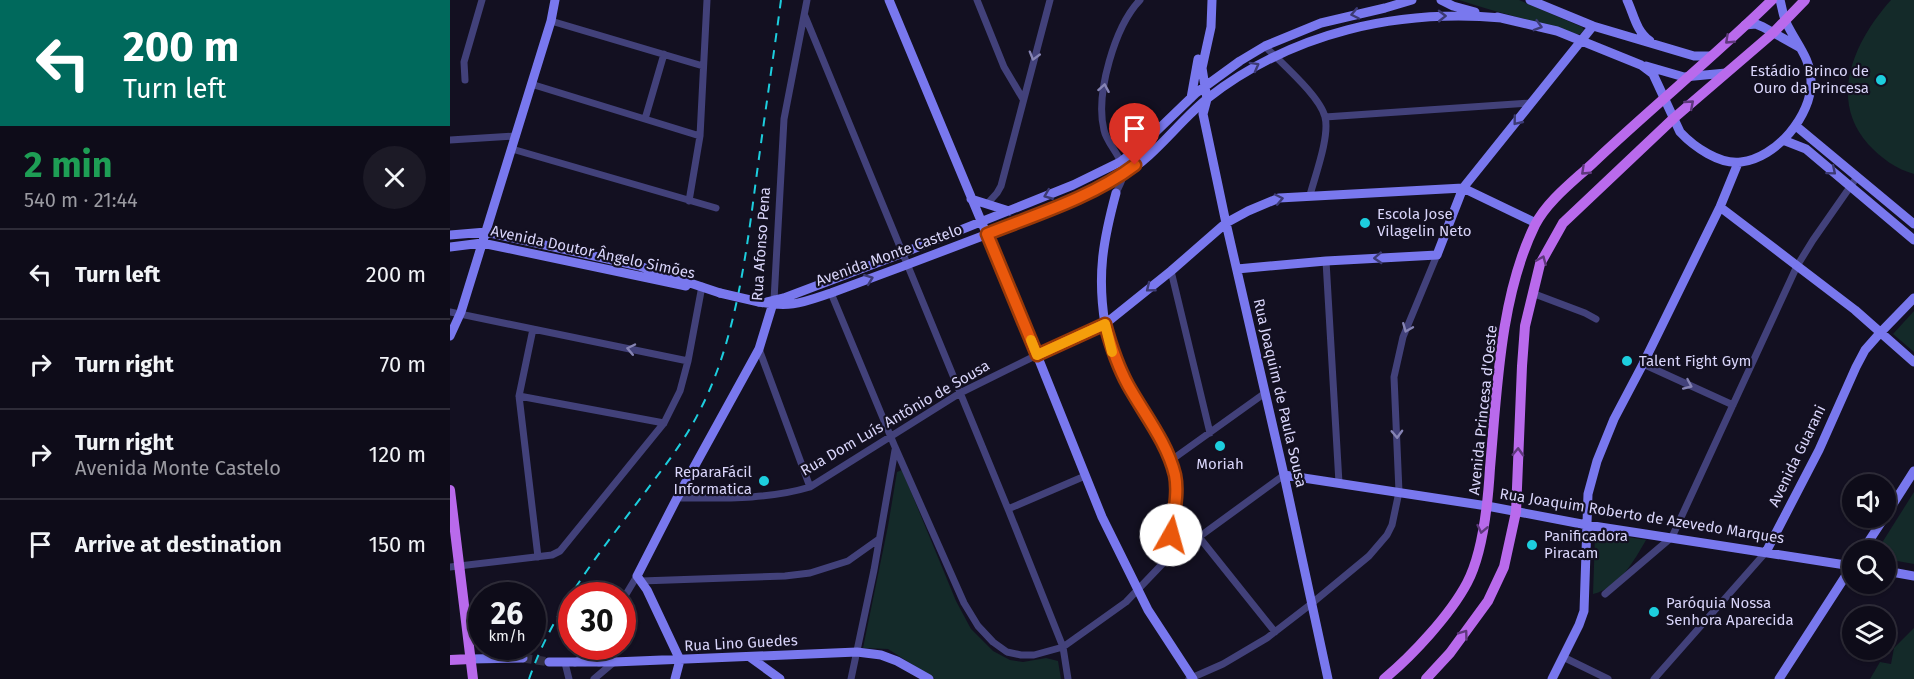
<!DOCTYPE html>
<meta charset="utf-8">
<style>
:root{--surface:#0e0c19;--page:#1c1a26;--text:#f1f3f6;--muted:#9b9ba2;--line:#2e2c38}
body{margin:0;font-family:"Fira Sans",sans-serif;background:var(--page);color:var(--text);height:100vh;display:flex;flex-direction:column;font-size:22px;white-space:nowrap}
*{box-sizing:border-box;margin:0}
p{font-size:20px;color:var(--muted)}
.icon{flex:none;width:33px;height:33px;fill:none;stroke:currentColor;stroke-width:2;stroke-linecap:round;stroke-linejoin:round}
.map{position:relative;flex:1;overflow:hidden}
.sheet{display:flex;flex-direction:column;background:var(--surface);width:450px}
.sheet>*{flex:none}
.guide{background:#00695c;color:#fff;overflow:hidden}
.tools{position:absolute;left:1392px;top:474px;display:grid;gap:12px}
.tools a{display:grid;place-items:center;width:54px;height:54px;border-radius:50%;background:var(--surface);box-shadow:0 2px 4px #0004,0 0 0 2px var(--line);font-size:30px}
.speed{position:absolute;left:18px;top:582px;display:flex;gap:12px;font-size:30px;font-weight:700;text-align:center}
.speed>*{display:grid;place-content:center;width:78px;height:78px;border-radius:50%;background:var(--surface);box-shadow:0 2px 4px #0004,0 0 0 2px var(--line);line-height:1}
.speed small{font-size:15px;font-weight:400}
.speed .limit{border:9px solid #d22;background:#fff;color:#111}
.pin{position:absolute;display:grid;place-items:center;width:51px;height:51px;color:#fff;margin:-62px -26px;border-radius:50% 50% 50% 0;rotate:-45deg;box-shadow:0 0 6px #0007}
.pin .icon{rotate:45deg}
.me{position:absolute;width:66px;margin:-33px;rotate:7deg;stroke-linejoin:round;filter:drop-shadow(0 0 4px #0008)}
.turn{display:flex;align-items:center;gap:21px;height:126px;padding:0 24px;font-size:27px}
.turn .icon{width:78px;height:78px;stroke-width:2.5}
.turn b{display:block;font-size:42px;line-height:51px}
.round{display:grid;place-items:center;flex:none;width:63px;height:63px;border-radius:32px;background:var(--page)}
.head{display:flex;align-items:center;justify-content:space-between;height:102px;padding:0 24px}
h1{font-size:36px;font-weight:700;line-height:45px;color:#1e9e55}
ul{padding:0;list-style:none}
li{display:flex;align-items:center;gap:18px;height:90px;padding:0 24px;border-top:2px solid var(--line)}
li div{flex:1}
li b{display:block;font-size:22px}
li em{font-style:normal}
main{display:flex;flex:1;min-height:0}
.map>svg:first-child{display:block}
.green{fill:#142a29}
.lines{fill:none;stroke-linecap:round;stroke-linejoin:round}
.secondary-tunnel{stroke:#312e42;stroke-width:9;stroke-dasharray:9 4.5;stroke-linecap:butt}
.street{stroke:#42417a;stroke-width:7}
.secondary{stroke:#7978ee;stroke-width:9}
.primary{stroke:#b96aec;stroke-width:10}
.rail{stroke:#1dcede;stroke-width:2;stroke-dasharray:9 8;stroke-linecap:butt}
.secondary-bridge{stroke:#7978ee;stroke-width:9}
.oneway{stroke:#3c3a73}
.oneway2{stroke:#5e387c}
.oneway3{stroke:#8684b4}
.route-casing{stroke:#983908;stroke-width:15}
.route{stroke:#ea580c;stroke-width:10}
.slow{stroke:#f59e0b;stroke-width:10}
.poi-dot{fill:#1dcede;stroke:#131021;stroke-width:2}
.labels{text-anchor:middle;stroke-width:4.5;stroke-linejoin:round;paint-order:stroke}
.poi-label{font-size:15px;fill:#d9d5fa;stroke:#131021;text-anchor:start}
.street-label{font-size:15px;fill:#d9d5fa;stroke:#131021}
</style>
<main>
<section class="sheet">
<div class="guide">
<div class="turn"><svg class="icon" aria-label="left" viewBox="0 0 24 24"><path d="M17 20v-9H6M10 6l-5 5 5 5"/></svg><div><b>200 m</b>Turn left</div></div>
</div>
<div class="head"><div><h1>2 min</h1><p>540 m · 21:44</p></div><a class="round"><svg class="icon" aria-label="close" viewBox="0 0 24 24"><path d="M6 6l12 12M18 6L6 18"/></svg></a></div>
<ul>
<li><svg class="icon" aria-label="left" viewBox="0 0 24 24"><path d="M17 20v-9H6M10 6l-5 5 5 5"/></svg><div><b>Turn left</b></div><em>200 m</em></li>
<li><svg class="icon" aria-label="right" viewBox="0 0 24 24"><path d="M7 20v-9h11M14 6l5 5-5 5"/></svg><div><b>Turn right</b></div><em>70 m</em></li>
<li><svg class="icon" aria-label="right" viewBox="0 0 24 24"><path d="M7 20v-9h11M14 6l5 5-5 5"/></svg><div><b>Turn right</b><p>Avenida Monte Castelo</p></div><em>120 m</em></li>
<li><svg class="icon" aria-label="arrive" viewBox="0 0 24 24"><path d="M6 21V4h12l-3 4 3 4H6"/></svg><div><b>Arrive at destination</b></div><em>150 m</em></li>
</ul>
</section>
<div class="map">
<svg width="1464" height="679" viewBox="0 0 1464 679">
<rect width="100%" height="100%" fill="#131021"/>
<!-- green -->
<path class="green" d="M1009 0H1069L1132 27 1134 30 1130 34H1126C1087 21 1047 13 1009 0Z
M1441 0H1464V174C1446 169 1431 158 1418 144 1377 98 1406 39 1441 0Z
M1464 311V352L1443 334Z
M452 470 506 601 521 629 543 651 560 660 573 662 596 658 608 661 611 679H485L438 649 413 648 438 526 447 472Z
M1464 492V564L1436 559V550H1428L1430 546Z
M1148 532 1196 540C1184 561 1169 588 1143 594L1145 537Z
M1464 628V679H1420L1430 662 1441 664 1444 648Z"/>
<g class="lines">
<!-- secondary-tunnel -->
<path class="secondary-tunnel" d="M73 658 99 662"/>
<!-- street -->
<path class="street" d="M527 0 554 67 573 99
M355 16 558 509 613 647 618 679
M101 21 253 66
M815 46C831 63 870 96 875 117 880 136 865 176 860 195
M15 80 14 62 32 0
M81 84 250 136
M875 117 1081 103
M195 119 214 54
M0 140 66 136
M62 149 266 208
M666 193C668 188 672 182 673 176 676 160 657 145 654 130 645 94 665 26 690 0
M239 201 250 136 257 0
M537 204 547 193 551 186 600 0
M876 261 889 483
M721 271 760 433
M381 293 445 447 514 603 528 626 543 642 557 652 571 655H584L613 647 676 602 719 557 749 537 834 475
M1082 293 1135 313 1146 319
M324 300 334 119 357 0
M0 312 238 361
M655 324C661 346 667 365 678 384 693 413 721 446 725 479 728 504 722 532 719 557
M83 329 69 396 88 557
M309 349 360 487
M1193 364 1283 405
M69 396 214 423
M720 461 815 393
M227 498C271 498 317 500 360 487L510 393 587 355
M558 509 635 476
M749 537 825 632
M0 567 102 555 110 551 214 423 230 391 238 361 252 286
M191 581 335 576 360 573 398 561 429 539
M1155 594 1222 537 1347 266 1363 240 1407 177
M172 601 187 576
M1113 657 1158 679
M115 663 119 679
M125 663 143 646
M149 663V646
M144 679 164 662
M401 679 424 570 445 450
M739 679 773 664 817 638 861 604 919 556 937 535 942 525 949 492 944 377 953 337 987 255
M1204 679 1316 552"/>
<!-- secondary -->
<path class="secondary" d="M439 0 587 355 652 517 698 610 743 679
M762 0 761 27 752 68 757 99 753 114 776 223 834 475 878 679
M991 0 1003 6 1025 12
M1080 0 1143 26 1244 56H1261
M1177 0C1184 15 1186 31 1200 41
M1047 17 1107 31 1191 65 1203 74 1230 132C1244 147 1270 165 1291 162 1326 158 1362 116 1361 81 1361 58 1345 42 1336 22 1333 16 1332 7 1330 0
M1295 25 1306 24 1313 27 1349 47
M1196 66 1234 77 1276 73
M741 98 748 59
M1346 126 1464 224
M1333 140 1356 149 1464 240
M521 199 559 211
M1270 207 1405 310 1464 362
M0 235 36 232 189 266 270 293
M0 247 32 243 236 286
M787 269 876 261 987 255 1013 188 1143 26
M309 302C341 308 351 303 381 293 438 272 494 251 551 229 591 212 632 196 671 176 705 157 728 122 758 98 843 32 947 9 1052 18
M317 302 334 298 453 253 623 185 670 162 691 146 746 93 790 61 815 46 871 23 935 8 962 0
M655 324C647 275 653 241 666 193
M0 336 11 312 101 21 105 0
M587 355 655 324 721 271 776 223 798 211 829 198 1013 188 1086 223
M834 475 1037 506 1137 525 1402 566
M1436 515 1464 471
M1413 550 1434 518
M1316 552 1369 450 1406 367 1415 350 1430 333 1464 298
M1436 571 1464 576
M300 657 330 679
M21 659 73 658
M99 662H164L407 652 431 655 447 661 479 679
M225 679 230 660 197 590 187 576 227 498 303 360 309 349 324 300
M1102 679 1129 625 1134 611 1138 494 1147 461 1164 419 1193 364 1270 207 1288 163
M1329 679 1402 566"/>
<!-- primary -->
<path class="primary" d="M0 490 23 679
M0 660 21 659
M934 679C962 656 1000 615 1017 583 1033 553 1038 502 1040 468 1047 390 1050 296 1085 225 1098 200 1124 181 1144 162 1202 107 1265 56 1322 0
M976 679 1000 653 1038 601 1054 567 1066 512 1072 366 1075 326 1090 264 1113 223 1224 118 1323 33 1355 0"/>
<!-- rail -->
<path class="rail" d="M79 679C103 610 150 552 193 495 213 468 234 442 249 412 285 344 296 256 306 180 314 120 323 60 331 0"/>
<!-- secondary-bridge -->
<path class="secondary-bridge" d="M270 293 309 302"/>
</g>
<!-- one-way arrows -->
<defs><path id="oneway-chevron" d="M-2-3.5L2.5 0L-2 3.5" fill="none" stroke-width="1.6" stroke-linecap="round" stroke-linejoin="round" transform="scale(1.5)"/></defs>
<g class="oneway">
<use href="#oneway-chevron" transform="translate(905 14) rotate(168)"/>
<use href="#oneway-chevron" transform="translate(992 16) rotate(-1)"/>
<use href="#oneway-chevron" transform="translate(1088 26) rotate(16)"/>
<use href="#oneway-chevron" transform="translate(805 66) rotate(-29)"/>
<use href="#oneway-chevron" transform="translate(1067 121) rotate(129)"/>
<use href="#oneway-chevron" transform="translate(1382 171) rotate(40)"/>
<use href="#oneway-chevron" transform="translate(598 195) rotate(158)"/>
<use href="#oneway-chevron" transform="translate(829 199) rotate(-12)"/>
<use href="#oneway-chevron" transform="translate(928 258) rotate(177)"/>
<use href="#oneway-chevron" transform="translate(419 279) rotate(-21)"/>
<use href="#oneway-chevron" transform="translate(700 288) rotate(141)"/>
</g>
<g class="oneway2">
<use href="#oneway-chevron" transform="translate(1279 40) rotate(137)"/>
<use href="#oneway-chevron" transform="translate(1240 104) rotate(-41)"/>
<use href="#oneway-chevron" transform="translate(1135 171) rotate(137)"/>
<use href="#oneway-chevron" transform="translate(1092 260) rotate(-67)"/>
<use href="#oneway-chevron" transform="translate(1068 452) rotate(-88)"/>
<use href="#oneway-chevron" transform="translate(1032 529) rotate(102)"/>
<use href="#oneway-chevron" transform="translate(1014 634) rotate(-54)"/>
</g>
<g class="oneway3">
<use href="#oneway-chevron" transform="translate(584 56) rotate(106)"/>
<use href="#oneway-chevron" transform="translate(654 88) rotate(-80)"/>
<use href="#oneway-chevron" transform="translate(957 328) rotate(112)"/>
<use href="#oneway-chevron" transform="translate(181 349) rotate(-168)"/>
<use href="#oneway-chevron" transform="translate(1238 385) rotate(24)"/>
<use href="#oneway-chevron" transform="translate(947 434) rotate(88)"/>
</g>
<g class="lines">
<defs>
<path id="route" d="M685 165C643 197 585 215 537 234L587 355 655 324C661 346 667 365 678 385 694 414 717 442 725 475 729 494 723 516 721 535"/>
</defs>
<!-- route casing -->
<use href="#route" class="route-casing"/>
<!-- route -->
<use href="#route" class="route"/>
<!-- slow -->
<path class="slow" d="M581 340 587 355 655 324 662 352"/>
</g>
<!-- markers -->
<g class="poi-dot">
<circle cx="1431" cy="80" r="6"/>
<circle cx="915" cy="223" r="6"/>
<circle cx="1177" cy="361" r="6"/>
<circle cx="770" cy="446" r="6"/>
<circle cx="314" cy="481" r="6"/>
<circle cx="1082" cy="545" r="6"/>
<circle cx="1204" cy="612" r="6"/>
</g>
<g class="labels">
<!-- poi labels -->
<g class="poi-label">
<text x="1419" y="76" text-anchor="end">Estádio Brinco de<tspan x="1419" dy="17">Ouro da Princesa</tspan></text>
<text x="927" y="219">Escola Jose<tspan x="927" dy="17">Vilagelin Neto</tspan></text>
<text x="1189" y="366">Talent Fight Gym</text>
<text x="770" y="469" text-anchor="middle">Moriah</text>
<text x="302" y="477" text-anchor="end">ReparaFácil<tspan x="302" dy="17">Informatica</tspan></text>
<text x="1094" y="541">Panificadora<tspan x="1094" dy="17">Piracam</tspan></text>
<text x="1216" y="608">Paróquia Nossa<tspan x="1216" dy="17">Senhora Aparecida</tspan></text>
</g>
<!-- street labels -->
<g class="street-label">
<text transform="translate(311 244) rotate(-86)" y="5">Rua Afonso Pena</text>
<text transform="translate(143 252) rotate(12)" y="5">Avenida Doutor Ângelo Simões</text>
<text transform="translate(439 255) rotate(-20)" y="5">Avenida Monte Castelo</text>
<text transform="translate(830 393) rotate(77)" y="5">Rua Joaquim de Paula Sousa</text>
<text transform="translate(1033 410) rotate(-84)" y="5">Avenida Princesa d'Oeste</text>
<text transform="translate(445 418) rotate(-30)" y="5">Rua Dom Luís Antônio de Sousa</text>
<text transform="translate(1347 456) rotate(-64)" y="5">Avenida Guarani</text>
<text transform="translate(1192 516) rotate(9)" y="5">Rua Joaquim Roberto de Azevedo Marques</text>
<text transform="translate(291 643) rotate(-3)" y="5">Rua Lino Guedes</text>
</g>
</g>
</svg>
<div class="tools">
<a><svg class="icon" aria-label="sound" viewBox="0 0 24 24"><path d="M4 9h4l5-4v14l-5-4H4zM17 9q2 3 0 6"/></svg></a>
<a><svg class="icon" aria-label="search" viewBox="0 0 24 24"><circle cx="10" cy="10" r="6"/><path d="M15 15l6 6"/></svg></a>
<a><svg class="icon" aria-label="layers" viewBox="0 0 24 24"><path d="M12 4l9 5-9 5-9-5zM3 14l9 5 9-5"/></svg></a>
</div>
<div class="speed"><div>26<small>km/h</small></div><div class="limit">30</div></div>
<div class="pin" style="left:685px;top:165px;background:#d93025"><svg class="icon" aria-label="arrive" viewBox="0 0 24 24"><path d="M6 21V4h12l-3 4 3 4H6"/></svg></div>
<svg class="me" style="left:721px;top:535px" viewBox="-20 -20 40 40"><circle r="19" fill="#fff"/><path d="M0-13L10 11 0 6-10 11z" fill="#ea580c"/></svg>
</div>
</main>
